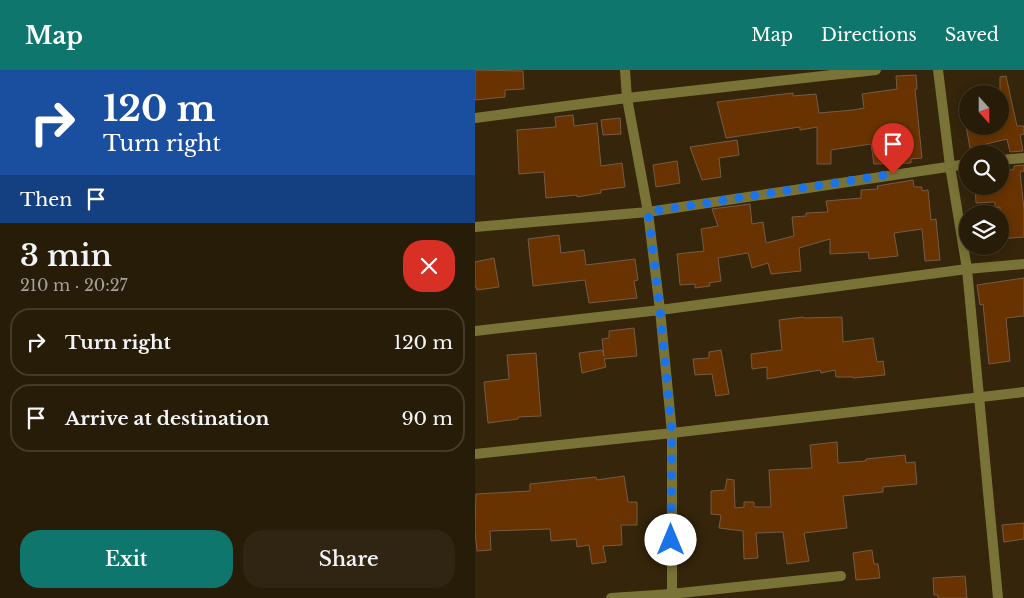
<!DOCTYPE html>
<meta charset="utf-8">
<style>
:root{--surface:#271c08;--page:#2f2512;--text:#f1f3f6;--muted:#a4a19c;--line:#433a29;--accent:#0f766e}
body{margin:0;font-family:"Libre Baskerville",serif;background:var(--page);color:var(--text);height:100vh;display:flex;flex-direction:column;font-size:19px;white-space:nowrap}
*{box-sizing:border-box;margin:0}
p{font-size:16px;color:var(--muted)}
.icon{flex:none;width:28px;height:28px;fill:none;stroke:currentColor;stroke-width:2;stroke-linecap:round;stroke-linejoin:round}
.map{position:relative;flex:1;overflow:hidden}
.sheet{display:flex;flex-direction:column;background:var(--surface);width:475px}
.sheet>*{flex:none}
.banner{background:#1a4fa0;color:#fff;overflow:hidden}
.needle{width:32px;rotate:159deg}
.fabs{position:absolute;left:484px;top:15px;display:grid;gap:10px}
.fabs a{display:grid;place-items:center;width:50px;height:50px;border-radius:50%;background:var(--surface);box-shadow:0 2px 12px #0003,0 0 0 1px var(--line);font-size:25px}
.pin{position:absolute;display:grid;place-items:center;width:42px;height:42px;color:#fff;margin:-51px -21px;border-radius:50% 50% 50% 0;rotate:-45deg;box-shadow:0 0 5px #0007}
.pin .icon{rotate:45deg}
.me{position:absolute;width:55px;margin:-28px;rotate:0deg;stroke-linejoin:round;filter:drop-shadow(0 0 4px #0008)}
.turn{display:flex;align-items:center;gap:18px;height:105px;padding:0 20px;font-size:22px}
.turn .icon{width:65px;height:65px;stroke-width:2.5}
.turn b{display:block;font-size:35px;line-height:42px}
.then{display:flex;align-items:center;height:48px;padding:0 20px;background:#0003;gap:10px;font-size:19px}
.round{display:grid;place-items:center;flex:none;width:52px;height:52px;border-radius:20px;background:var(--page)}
.head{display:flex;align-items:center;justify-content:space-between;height:85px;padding:0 20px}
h1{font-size:30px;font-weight:600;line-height:38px}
.primary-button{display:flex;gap:10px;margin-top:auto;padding:10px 20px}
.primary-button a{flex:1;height:58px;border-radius:20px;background:var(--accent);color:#fff;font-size:20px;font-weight:600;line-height:58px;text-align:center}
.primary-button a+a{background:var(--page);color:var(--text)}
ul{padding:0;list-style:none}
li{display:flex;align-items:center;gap:15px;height:68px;margin:0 10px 8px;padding:0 10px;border:2px solid var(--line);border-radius:20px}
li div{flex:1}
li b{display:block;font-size:19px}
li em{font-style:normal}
header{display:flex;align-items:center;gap:30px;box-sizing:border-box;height:70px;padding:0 25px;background:var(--accent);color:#fff}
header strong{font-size:24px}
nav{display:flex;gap:28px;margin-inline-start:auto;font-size:18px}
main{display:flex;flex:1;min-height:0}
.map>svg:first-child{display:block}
.building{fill:#683300;stroke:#765b48}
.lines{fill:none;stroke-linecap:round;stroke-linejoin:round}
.street{stroke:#7a7337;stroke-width:10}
.route{stroke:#1a73e8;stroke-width:9;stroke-dasharray:0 16.2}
</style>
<header>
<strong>Map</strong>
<nav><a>Map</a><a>Directions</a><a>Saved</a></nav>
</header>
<main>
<section class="sheet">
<div class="banner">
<div class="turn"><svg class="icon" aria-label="right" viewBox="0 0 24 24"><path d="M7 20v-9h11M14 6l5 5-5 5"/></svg><div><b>120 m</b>Turn right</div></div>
<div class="then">Then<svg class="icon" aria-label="arrive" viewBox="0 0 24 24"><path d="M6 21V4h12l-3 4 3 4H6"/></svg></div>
</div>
<div class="head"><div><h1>3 min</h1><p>210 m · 20:27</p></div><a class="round" style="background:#d93025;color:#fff"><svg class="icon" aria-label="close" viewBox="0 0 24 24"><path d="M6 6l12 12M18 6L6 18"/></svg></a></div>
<ul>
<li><svg class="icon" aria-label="right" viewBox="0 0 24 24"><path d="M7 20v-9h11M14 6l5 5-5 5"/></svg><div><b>Turn right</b></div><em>120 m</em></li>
<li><svg class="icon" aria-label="arrive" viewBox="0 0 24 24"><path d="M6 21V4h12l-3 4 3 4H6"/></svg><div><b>Arrive at destination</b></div><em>90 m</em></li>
</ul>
<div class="primary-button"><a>Exit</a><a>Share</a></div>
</section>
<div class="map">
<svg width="549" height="528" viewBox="0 0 549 528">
<rect width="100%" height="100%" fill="#34250b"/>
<!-- building -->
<path class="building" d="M0 0 48 1 49 19 30 20V27L0 30Z
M441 5 442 19H440L447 88 436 89V93L399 94 396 74 356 80V94H342V57L325 60V57L251 68 242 32 318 23V26L341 24 344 43 378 40 389 38 387 24 422 19 421 6Z
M531 6 542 56H549V64L545 65 548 81 535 82 532 69 495 78 491 56H525V7Z
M98 45 99 56 122 53 126 96 147 93 150 117 126 120V123L102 127V125L71 128 69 102 44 104 42 60 81 57 80 47Z
M145 48 146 64 128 65 126 50Z
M262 70 264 85 244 88 246 107 227 110 215 77Z
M202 91 205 113 181 117 178 95Z
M549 95V101L545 102 549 139V167L525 169V137L520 138V132L501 133 500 116H525V103L539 99V96Z
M438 110 439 117H447V121L453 120 456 150 461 149 465 190 450 191 447 159 419 163 423 186 394 189 393 182 355 184V169L324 178 326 201 296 204 293 193 277 198 273 183 243 188 246 211 234 213 235 216 220 218V214L205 215 202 184 229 181 226 159 243 156 237 139 275 134 277 154 288 152 291 173 319 166 317 147 331 146V143L353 142 351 131 386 128V120L403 119 402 116Z
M84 165 86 183 109 180 111 195 160 189 163 210 159 211 162 228 114 233 110 210 58 216 53 169Z
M19 188 24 217 2 220 1 217H0V192Z
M549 208V246L531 248 535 291 514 294 508 234 505 235 502 215Z
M328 247 329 248 367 247 368 272 398 268 402 292 408 291 410 305 378 308V307H361L360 300 346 303 345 300 292 309V297L277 299 276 284 307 280 304 250Z
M159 258 162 286 129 289 131 297 107 303 104 283 127 280 129 286 127 269 134 268V261Z
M246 280 254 324 241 326 237 304 220 305 218 289 234 288V282Z
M61 283 66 346 43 347V349L13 353 9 312 34 309 32 285Z
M362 372 363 393 391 391V389L430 385 431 393 440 392 442 414 408 417V422L368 426 372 458 329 463 334 491 312 494 308 462 281 463 283 488 269 489 268 461 244 458 246 445 236 444V421L250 420 252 409 259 410 260 438 269 437V432H279V437H296L294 400 337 398 335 375Z
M149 406 153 432H162V455H146L147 475 128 476 131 492 117 494 114 475 102 477 101 469 76 471 75 459 15 461 16 480 2 481 0 461 1 424 55 421V414L121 407 122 410Z
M549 453V469L529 472 527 455Z
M397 480 399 494H403L405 508 381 510 378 483Z
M490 506 492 528H463V525H459L458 508Z"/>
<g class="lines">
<!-- street -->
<path class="street" d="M150 0 152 28 173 142 185 240 197 363V528
M463 0 475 96 492 199 523 528
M0 48 152 28 401 0
M525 90 549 88
M0 157 173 142 492 94
M0 261 185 240 492 199 549 194
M0 384 197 363 549 322
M136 528 196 524 366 506"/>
</g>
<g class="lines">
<!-- route -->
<path class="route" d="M196 470 197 363 185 240 173 142 418 104"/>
</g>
</svg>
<div class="fabs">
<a><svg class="needle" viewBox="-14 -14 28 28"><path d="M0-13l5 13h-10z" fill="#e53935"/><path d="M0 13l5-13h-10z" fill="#a4a19c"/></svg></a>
<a><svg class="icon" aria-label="search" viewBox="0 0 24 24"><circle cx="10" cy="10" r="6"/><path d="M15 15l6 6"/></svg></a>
<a><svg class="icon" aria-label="layers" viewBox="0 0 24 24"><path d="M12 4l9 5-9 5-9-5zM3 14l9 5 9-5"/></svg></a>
</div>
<div class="pin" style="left:418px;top:104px;background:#d93025"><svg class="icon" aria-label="arrive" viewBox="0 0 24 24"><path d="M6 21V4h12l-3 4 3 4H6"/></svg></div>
<svg class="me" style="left:196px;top:470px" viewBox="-20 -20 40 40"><circle r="19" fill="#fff"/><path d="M0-13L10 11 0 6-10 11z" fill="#1a73e8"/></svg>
</div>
</main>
